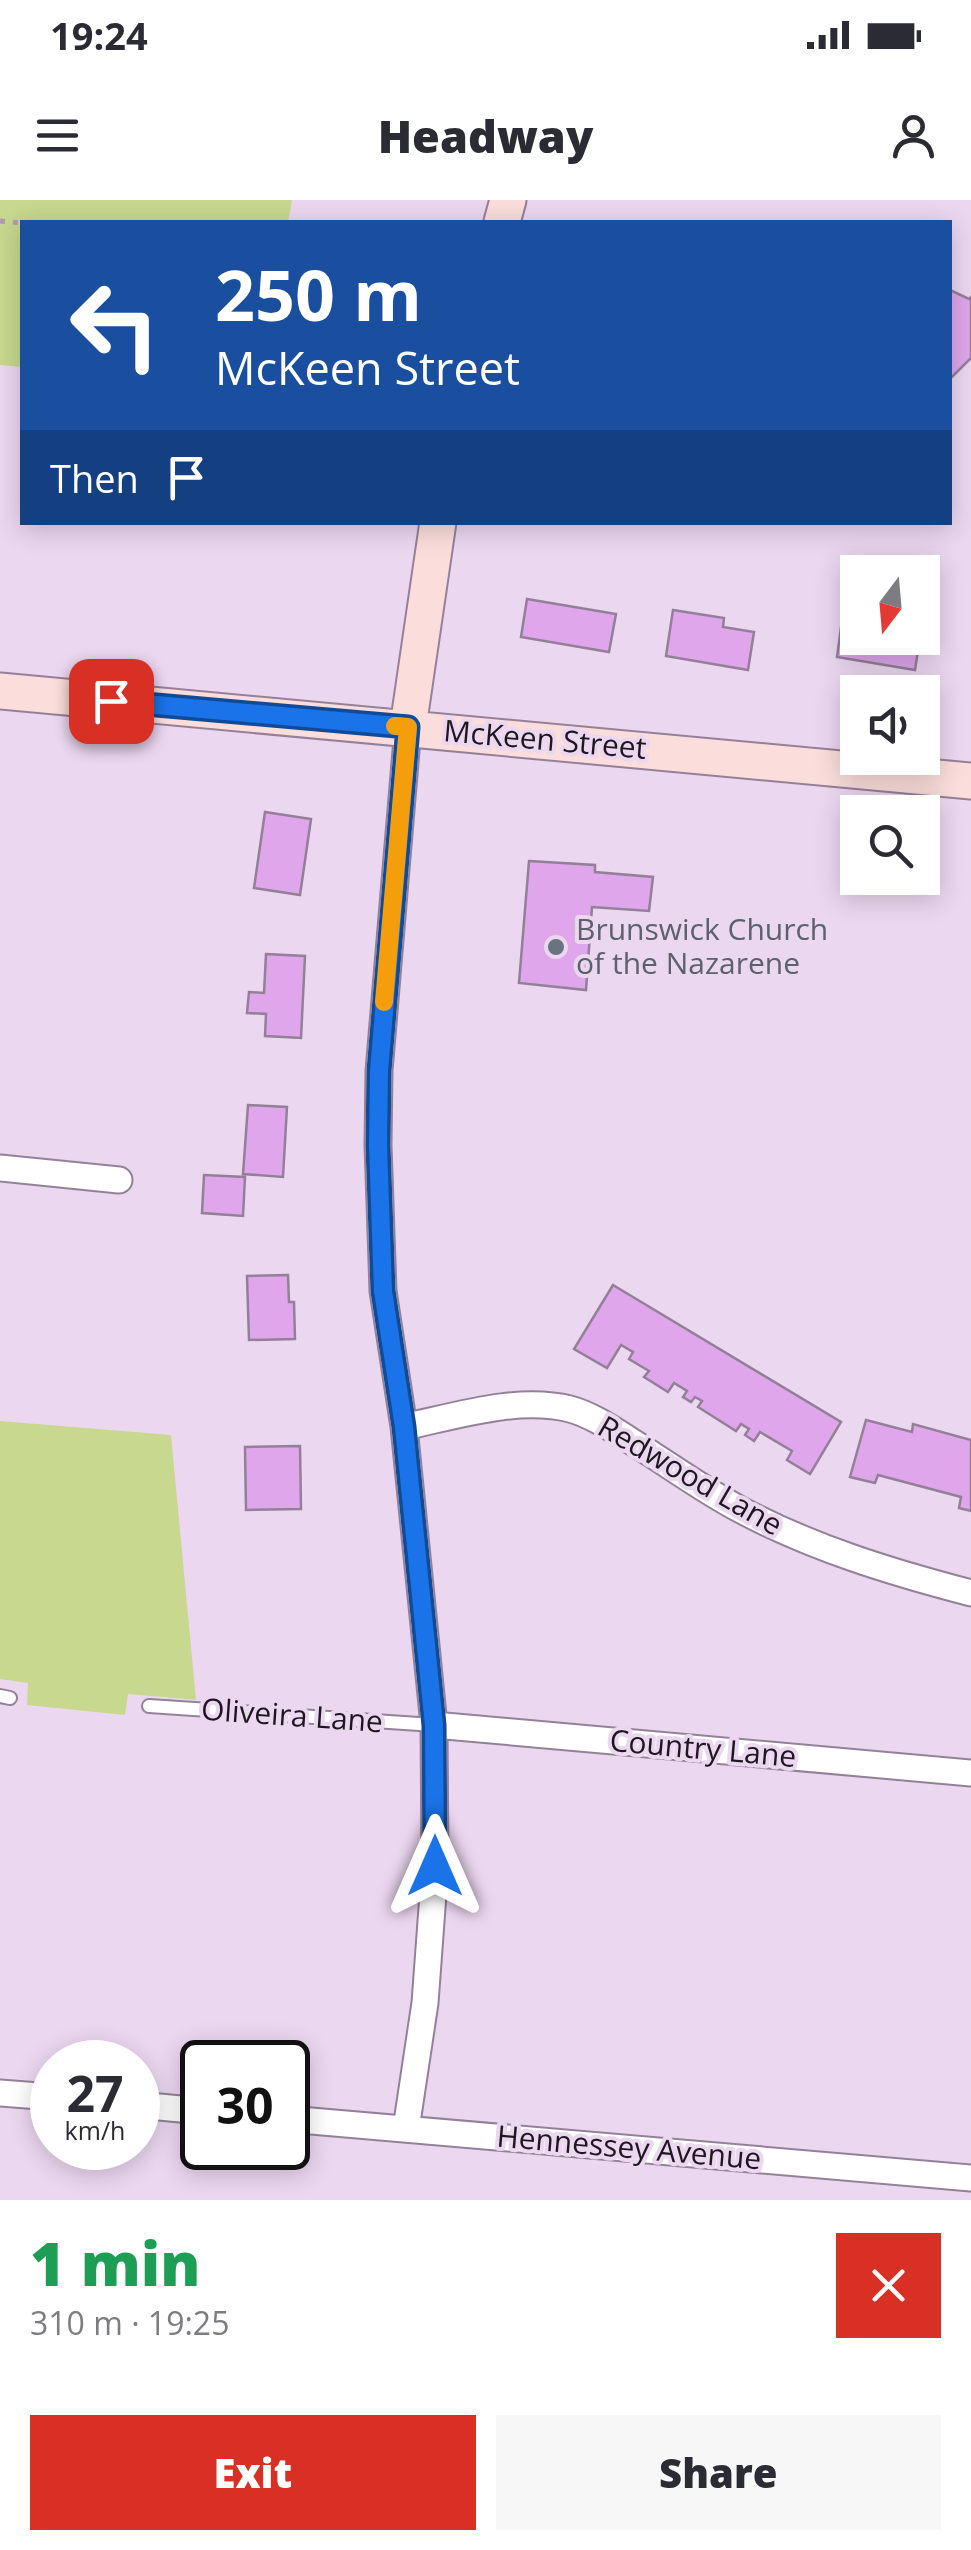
<!DOCTYPE html>
<meta charset="utf-8">
<style>
:root{--surface:#fff;--page:#f7f7f7;--text:#2b2b33;--muted:#7c7c81;--accent:#d93025}
body{margin:0;font-family:"Open Sans",sans-serif;background:var(--page);color:var(--text);height:100vh;display:flex;flex-direction:column;font-size:38px;white-space:nowrap}
*{box-sizing:border-box;margin:0}
p{font-size:32px;color:var(--muted)}
.icon{flex:none;width:55px;height:55px;fill:none;stroke:currentColor;stroke-width:2;stroke-linecap:round;stroke-linejoin:round}
.map{position:relative;height:2000px;overflow:hidden}
.drawer{display:flex;flex-direction:column;background:var(--surface);flex:1}
.drawer>*{flex:none}
.top-card{position:absolute;left:20px;top:20px;width:932px;height:305px;border-radius:0px;box-shadow:0 5px 25px #0003;background:#1a4fa0;color:#fff;overflow:hidden}
.needle{width:65px;rotate:196deg}
.controls{position:absolute;left:840px;top:355px;display:grid;gap:20px}
.controls a{display:grid;place-items:center;width:100px;height:100px;border-radius:0px;background:var(--surface);box-shadow:0 5px 25px #0003;font-size:50px}
.speed{position:absolute;left:30px;top:1840px;display:flex;gap:20px;font-size:50px;font-weight:700;text-align:center}
.speed>*{display:grid;place-content:center;width:130px;height:130px;border-radius:50%;background:var(--surface);box-shadow:0 5px 25px #0003;line-height:1}
.speed small{font-size:25px;font-weight:400}
.speed .limit{border:5px solid #111;border-radius:15px;background:#fff;color:#111}
.pin{position:absolute;display:grid;place-items:center;width:85px;height:85px;color:#fff;margin:-42px;border-radius:20px;box-shadow:0 5px 15px #0006}
.me{position:absolute;width:110px;margin:-55px;rotate:0deg;stroke-linejoin:round;filter:drop-shadow(0 0 8px #0008)}
.turn{display:flex;align-items:center;gap:35px;height:210px;padding:0 30px;font-size:45px}
.turn .icon{width:130px;height:130px;stroke-width:2.5}
.turn b{display:block;font-size:70px;line-height:85px}
.then{display:flex;align-items:center;height:95px;padding:0 30px;background:#0003;gap:20px;font-size:38px}
.round{display:grid;place-items:center;flex:none;width:105px;height:105px;border-radius:0px;background:var(--page)}
.summary{display:flex;align-items:center;justify-content:space-between;height:170px;padding:0 30px}
h1{font-size:60px;font-weight:800;line-height:75px;color:#1e9e55}
.action{display:flex;gap:20px;margin-top:auto;padding:20px 30px}
.action a{flex:1;height:115px;border-radius:0px;background:var(--accent);color:#fff;font-size:40px;font-weight:800;line-height:115px;text-align:center}
.action a+a{background:var(--page);color:var(--text)}
.status{display:flex;justify-content:space-between;align-items:center;height:70px;padding:0 50px;background:var(--surface);direction:ltr}
.status svg{height:28px;fill:currentColor}
header{display:flex;justify-content:space-between;align-items:center;height:130px;padding:0 30px;background:var(--surface);font-size:45px;font-weight:800}
.map>svg:first-child{display:block}
.green{fill:#c8d88e}
.building{fill:#dfa6ec;stroke:#938098;stroke-width:2.5}
.lines{fill:none;stroke-linecap:round;stroke-linejoin:round}
.lane-casing{stroke:#948199;stroke-width:16}
.street-casing{stroke:#948199;stroke-width:29}
.secondary-casing{stroke:#948199;stroke-width:39}
.path{stroke:#ae9db2;stroke-width:5;stroke-dasharray:5 8;stroke-linecap:butt}
.lane{stroke:#fff;stroke-width:12}
.street{stroke:#fff;stroke-width:25}
.secondary{stroke:#fbdedb;stroke-width:35}
.route-casing{stroke:#114b97;stroke-width:25}
.route{stroke:#1a73e8;stroke-width:18}
.slow{stroke:#f59e0b;stroke-width:18}
.worship-dot{fill:#6b7280;stroke:#ecd7f1;stroke-width:4}
.labels{text-anchor:middle;stroke-width:8;stroke-linejoin:round;paint-order:stroke}
.street-label{font-size:30px;fill:#1e1720;stroke:#ecd7f1}
.worship-label{font-size:30px;fill:#5b616d;stroke:#ecd7f1;text-anchor:start}
</style>
<div class="status"><b>19:24</b><svg viewBox="0 0 49 12"><path d="M0 12V9h3v3zM5 12V6h3v6zM10 12V3h3v9zM15 12V0h3v12zM26 1h20v11H26zM47 4h2v5h-2z"/></svg></div>
<header><svg class="icon" aria-label="menu" viewBox="0 0 24 24"><path d="M4 6h16M4 12h16M4 18h16"/></svg>Headway<svg class="icon" aria-label="person" viewBox="0 0 24 24"><circle cx="12" cy="8" r="4"/><path d="M4 21q1-7 8-7t8 7"/></svg></header>
<div class="map">
<svg width="971" height="2000" viewBox="0 0 971 2000">
<rect width="100%" height="100%" fill="#ecd7f1"/>
<!-- green -->
<path class="green" d="M0 0H292L288 22H22V167L0 165Z
M0 1221 171 1235 196 1500 128 1494 125 1515 27 1505 28 1483 0 1479Z"/>
<!-- building -->
<path class="building" d="M950 90 969 99 971 97V158L950 179Z
M527 399 616 414 609 452 521 437Z
M673 410 724 418 723 427 754 432 748 470 666 456Z
M842 420 858 422V438H920L915 470 837 457Z
M265 612 311 619 300 695 254 688Z
M529 661 595 665V672L653 677 649 711 592 707 586 790 519 783Z
M266 754 305 756 301 838 265 836 266 814 247 813 249 792 264 793Z
M248 905 287 907 283 977 243 974Z
M204 975 245 977 243 1016 202 1013Z
M288 1075 289 1102H294L295 1139 249 1140 247 1076Z
M613 1085 841 1222 810 1274 787 1260 792 1251 760 1232 754 1241 745 1235 749 1229 741 1224 736 1231 698 1207 702 1201 695 1197 691 1202 683 1197 687 1191 674 1183 668 1192 644 1177 649 1171 629 1159 633 1152 621 1145 607 1168 574 1149Z
M866 1220 912 1232 913 1224 971 1240V1311L959 1308 961 1297 878 1275 875 1283 850 1277Z
M300 1246 301 1309 246 1310 245 1247Z"/>
<g class="lines">
<defs>
<path id="lane" d="M0 1496 10 1498
M149 1506 434 1525"/>
<path id="street" d="M0 968 119 980
M404 1227C456 1216 518 1196 570 1209 592 1215 612 1229 631 1241 668 1264 703 1290 741 1310 815 1349 891 1372 971 1393
M434 1525 971 1573
M0 1893 52 1897
M138 1905 202 1911
M288 1919 971 1978
M406 1929 425 1803 435 1667 434 1525 404 1227 383 1091 378 945 379 871 408 527"/>
<path id="secondary" d="M502 22 508 0
M0 491 971 581
M408 527 438 322"/>
</defs>
<!-- lane casing -->
<use href="#lane" class="lane-casing"/>
<!-- street casing -->
<use href="#street" class="street-casing"/>
<!-- secondary casing -->
<use href="#secondary" class="secondary-casing"/>
<!-- path -->
<path class="path" d="M0 21 22 23"/>
<!-- lane -->
<use href="#lane" class="lane"/>
<!-- street -->
<use href="#street" class="street"/>
<!-- secondary -->
<use href="#secondary" class="secondary"/>
</g>
<g class="lines">
<defs>
<path id="route" d="M111 501 408 527 379 871 378 945 383 1091 404 1227 434 1525 435 1666"/>
</defs>
<!-- route casing -->
<use href="#route" class="route-casing"/>
<!-- route -->
<use href="#route" class="route"/>
<!-- slow -->
<path class="slow" d="M384 802 408 527 395 526"/>
</g>
<!-- markers -->
<circle class="worship-dot" cx="556" cy="747" r="10"/>
<g class="labels">
<!-- street labels -->
<g class="street-label">
<text transform="translate(545 540) rotate(5)" y="10">McKeen Street</text>
<text transform="translate(690 1276) rotate(30)" y="10">Redwood Lane</text>
<text transform="translate(292 1516) rotate(4)" y="10">Oliveira Lane</text>
<text transform="translate(703 1549) rotate(5)" y="10">Country Lane</text>
<text transform="translate(629 1948) rotate(5)" y="10">Hennessey Avenue</text>
</g>
<!-- worship labels -->
<g class="worship-label">
<text x="576" y="740">Brunswick Church<tspan x="576" dy="34">of the Nazarene</tspan></text>
</g>
</g>
</svg>
<div class="controls">
<a><svg class="needle" viewBox="-14 -14 28 28"><path d="M0-13l5 13h-10z" fill="#e53935"/><path d="M0 13l5-13h-10z" fill="#7c7c81"/></svg></a>
<a><svg class="icon" aria-label="sound" viewBox="0 0 24 24"><path d="M4 9h4l5-4v14l-5-4H4zM17 9q2 3 0 6"/></svg></a>
<a><svg class="icon" aria-label="search" viewBox="0 0 24 24"><circle cx="10" cy="10" r="6"/><path d="M15 15l6 6"/></svg></a>
</div>
<div class="speed"><div>27<small>km/h</small></div><div class="limit">30</div></div>
<div class="pin" style="left:111px;top:501px;background:#d93025"><svg class="icon" aria-label="arrive" viewBox="0 0 24 24"><path d="M6 21V4h12l-3 4 3 4H6"/></svg></div>
<svg class="me" style="left:435px;top:1666px" viewBox="-20 -20 40 40"><path d="M0-17L14 15 0 8-14 15z" fill="#1a73e8" stroke="#fff" stroke-width="4"/></svg>
<div class="top-card">
<div class="turn"><svg class="icon" aria-label="left" viewBox="0 0 24 24"><path d="M17 20v-9H6M10 6l-5 5 5 5"/></svg><div><b>250 m</b>McKeen Street</div></div>
<div class="then">Then<svg class="icon" aria-label="arrive" viewBox="0 0 24 24"><path d="M6 21V4h12l-3 4 3 4H6"/></svg></div>
</div>
</div>
<section class="drawer">
<div class="summary"><div><h1>1 min</h1><p>310 m · 19:25</p></div><a class="round" style="background:#d93025;color:#fff"><svg class="icon" aria-label="close" viewBox="0 0 24 24"><path d="M6 6l12 12M18 6L6 18"/></svg></a></div>
<div class="action"><a>Exit</a><a>Share</a></div>
</section>
